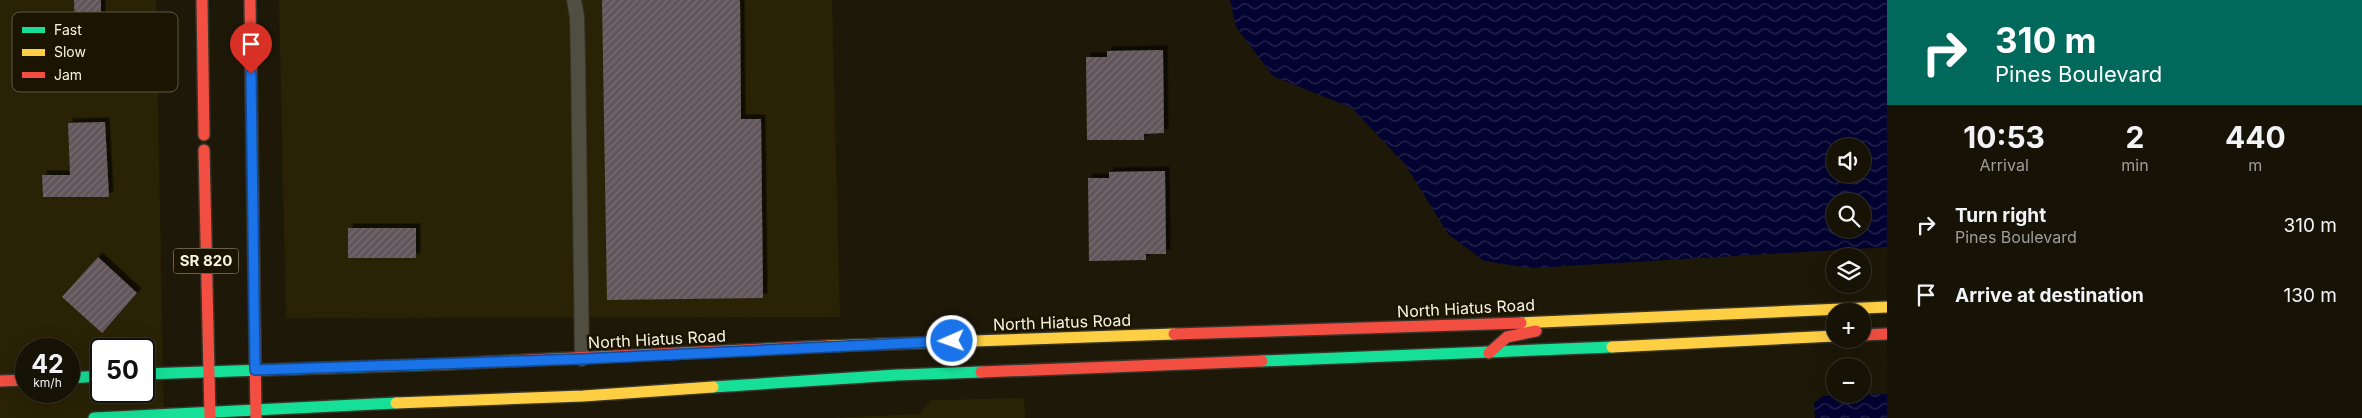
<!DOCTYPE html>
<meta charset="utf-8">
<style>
:root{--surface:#161206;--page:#232014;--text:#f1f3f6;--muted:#9e9e9b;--line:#353228}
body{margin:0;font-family:Inter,sans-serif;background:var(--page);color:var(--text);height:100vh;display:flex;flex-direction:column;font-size:19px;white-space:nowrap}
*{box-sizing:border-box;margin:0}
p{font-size:16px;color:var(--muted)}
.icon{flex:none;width:28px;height:28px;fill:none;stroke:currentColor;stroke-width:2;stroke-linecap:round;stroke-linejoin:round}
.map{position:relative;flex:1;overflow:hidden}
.panel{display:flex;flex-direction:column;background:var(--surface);width:475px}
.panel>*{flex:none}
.guide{background:#00695c;color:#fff;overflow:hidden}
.controls{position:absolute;left:1826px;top:138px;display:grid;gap:10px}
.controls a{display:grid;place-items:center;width:45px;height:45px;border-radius:50%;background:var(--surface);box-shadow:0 5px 20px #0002,0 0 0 1px var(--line);font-size:25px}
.speed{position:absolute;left:15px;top:338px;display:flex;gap:10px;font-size:25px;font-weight:700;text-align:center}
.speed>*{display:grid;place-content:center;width:65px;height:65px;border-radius:50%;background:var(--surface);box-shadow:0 5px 20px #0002,0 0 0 1px var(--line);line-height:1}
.speed small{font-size:12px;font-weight:400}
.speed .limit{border:2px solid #111;border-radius:8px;background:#fff;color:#111}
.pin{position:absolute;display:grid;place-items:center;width:42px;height:42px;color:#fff;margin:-51px -21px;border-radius:50% 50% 50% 0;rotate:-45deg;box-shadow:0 0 5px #0007}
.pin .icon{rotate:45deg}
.me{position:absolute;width:55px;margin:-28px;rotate:268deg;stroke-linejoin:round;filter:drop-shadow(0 0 4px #0008)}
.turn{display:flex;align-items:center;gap:18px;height:105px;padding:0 25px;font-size:22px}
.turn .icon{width:65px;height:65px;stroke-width:2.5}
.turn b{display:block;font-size:35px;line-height:42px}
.eta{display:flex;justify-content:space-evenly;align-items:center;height:85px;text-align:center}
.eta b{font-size:30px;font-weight:700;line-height:35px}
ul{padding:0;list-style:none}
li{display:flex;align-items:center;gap:15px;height:70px;padding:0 25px}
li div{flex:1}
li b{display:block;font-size:19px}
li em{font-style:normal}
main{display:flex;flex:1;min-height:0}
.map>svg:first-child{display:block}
.built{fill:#292205;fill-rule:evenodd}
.water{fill:url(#water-waves);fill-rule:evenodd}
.building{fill:url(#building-hatch);filter:url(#shadow)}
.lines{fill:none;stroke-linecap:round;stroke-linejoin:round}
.street-casing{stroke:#373429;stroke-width:16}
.fast-casing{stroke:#373429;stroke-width:14}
.slow-casing{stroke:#373429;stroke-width:14}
.jam-casing{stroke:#373429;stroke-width:14}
.street{stroke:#504d41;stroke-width:14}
.fast{stroke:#16e098;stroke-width:11}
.slow{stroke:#ffcf43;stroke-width:11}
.jam{stroke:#f24e42;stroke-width:11}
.route-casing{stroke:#114b97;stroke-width:12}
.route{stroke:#1a73e8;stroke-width:9}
.labels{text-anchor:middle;stroke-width:5;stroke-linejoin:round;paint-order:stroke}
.shield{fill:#1a1400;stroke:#b5b19e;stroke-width:1}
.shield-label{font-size:15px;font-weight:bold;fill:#f8f4e2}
.street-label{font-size:16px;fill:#f8f4e2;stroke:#1a1400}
.key{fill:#1a1400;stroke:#5d5744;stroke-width:1}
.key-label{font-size:14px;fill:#f8f4e2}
</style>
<main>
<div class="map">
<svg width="1887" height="418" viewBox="0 0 1887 418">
<defs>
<pattern id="water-waves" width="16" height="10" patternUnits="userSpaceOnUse" patternTransform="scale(1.25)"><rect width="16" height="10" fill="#030332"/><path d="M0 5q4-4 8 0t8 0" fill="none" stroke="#28284f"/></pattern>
<pattern id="building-hatch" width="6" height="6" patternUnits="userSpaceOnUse" patternTransform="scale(1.25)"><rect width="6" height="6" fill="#61565b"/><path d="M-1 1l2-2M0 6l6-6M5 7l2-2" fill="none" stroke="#786f72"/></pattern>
<filter id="shadow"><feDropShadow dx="4.5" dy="-4.5" stdDeviation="0" flood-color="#0009"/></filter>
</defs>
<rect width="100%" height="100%" fill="#1d1808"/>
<!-- built -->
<path class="built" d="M0 0H156L164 418H0ZM26 349H69V391H26ZM101 349H144V391H101Z
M279 0H832L840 317 286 318Z
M1024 398 1025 418H827L919 414 931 400Z"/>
<!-- water -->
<path class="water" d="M1230 0H1887V247L1532 268 1484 261 1448 234 1405 164 1352 108 1273 76 1236 27ZM1835 146H1862V174H1835ZM1835 201H1862V229H1835Z
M1887 394V418H1815L1814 403 1823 396Z"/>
<!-- building -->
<path class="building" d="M74 0H101V28L75 29Z
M602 0H740L741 119H761L763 298 607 300Z
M1163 50 1164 133 1144 134V140H1087L1086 57H1107V51Z
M105 122 109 197H43L42 175H70L68 123Z
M1165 171 1166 254H1146V260L1089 261 1088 178H1109V172Z
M348 228H416V258H348Z
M98 257 137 293 102 333 62 297Z"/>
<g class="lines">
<defs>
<path id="street" d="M574 0 577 17 578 59 582 359"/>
<path id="fast" d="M1262 361 1612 347
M144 374 447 364
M69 378 101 376
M713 387 897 375 981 372
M94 418 396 403"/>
<path id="slow" d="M1521 323 1887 307
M828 346 1174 334
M1612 347 1835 336
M396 403 583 396 713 387"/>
<path id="jam" d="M202 0 204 135
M250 0 256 418
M204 150 210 418
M1174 334 1521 323
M1862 335 1887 334
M1489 353 1507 337 1536 331
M447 364 828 346
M981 372 1262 361
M0 381 26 380"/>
</defs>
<!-- street casing -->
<use href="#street" class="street-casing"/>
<!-- fast casing -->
<use href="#fast" class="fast-casing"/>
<!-- slow casing -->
<use href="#slow" class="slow-casing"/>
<!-- jam casing -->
<use href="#jam" class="jam-casing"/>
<!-- street -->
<use href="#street" class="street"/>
<!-- fast -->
<use href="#fast" class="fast"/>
<!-- slow -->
<use href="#slow" class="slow"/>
<!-- jam -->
<use href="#jam" class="jam"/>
</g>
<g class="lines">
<defs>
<path id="route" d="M251 74 255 370 582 359 952 341"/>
</defs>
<!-- route casing -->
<use href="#route" class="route-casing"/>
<!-- route -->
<use href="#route" class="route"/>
</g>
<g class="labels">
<!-- shield labels -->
<rect class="shield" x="173.5" y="248.5" width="65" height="25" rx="4"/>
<g class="shield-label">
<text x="206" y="266">SR 820</text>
</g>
<!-- street labels -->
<g class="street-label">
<text transform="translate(1466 308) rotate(-3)" y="6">North Hiatus Road</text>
<text transform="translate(1062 322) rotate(-2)" y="6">North Hiatus Road</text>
<text transform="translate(657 339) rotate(-3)" y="6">North Hiatus Road</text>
</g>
</g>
<!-- legend -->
<rect x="12" y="12" width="166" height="80" rx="8" class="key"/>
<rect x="22" y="27" width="23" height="6" fill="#16e098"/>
<rect x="22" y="49" width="23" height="7" fill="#ffcf43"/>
<rect x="22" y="72" width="23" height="6" fill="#f24e42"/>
<g class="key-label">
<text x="54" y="35">Fast</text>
<text x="54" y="57">Slow</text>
<text x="54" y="80">Jam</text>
</g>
</svg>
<div class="controls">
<a><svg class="icon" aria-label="sound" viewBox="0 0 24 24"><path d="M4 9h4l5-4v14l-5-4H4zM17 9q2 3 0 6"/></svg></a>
<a><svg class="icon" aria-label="search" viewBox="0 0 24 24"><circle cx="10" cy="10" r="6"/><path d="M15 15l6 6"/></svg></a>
<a><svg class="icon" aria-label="layers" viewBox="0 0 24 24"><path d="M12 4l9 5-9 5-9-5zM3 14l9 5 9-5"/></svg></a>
<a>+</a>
<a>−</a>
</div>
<div class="speed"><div>42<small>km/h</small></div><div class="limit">50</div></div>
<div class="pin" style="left:251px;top:74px;background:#d93025"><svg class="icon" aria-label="arrive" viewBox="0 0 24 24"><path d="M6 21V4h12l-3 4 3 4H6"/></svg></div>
<svg class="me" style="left:952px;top:341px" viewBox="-20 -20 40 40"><circle r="17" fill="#1a73e8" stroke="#fff" stroke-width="3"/><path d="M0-11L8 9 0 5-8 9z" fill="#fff"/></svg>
</div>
<section class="panel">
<div class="guide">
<div class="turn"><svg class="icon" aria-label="right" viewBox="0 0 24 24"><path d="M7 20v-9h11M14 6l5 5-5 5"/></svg><div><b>310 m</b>Pines Boulevard</div></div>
</div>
<div class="eta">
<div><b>10:53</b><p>Arrival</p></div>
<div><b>2</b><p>min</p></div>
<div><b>440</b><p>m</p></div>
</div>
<ul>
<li><svg class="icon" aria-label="right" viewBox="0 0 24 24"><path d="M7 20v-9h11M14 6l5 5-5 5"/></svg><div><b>Turn right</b><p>Pines Boulevard</p></div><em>310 m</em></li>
<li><svg class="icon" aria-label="arrive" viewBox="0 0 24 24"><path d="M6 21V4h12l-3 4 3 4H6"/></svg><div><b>Arrive at destination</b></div><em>130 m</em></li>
</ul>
</section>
</main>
